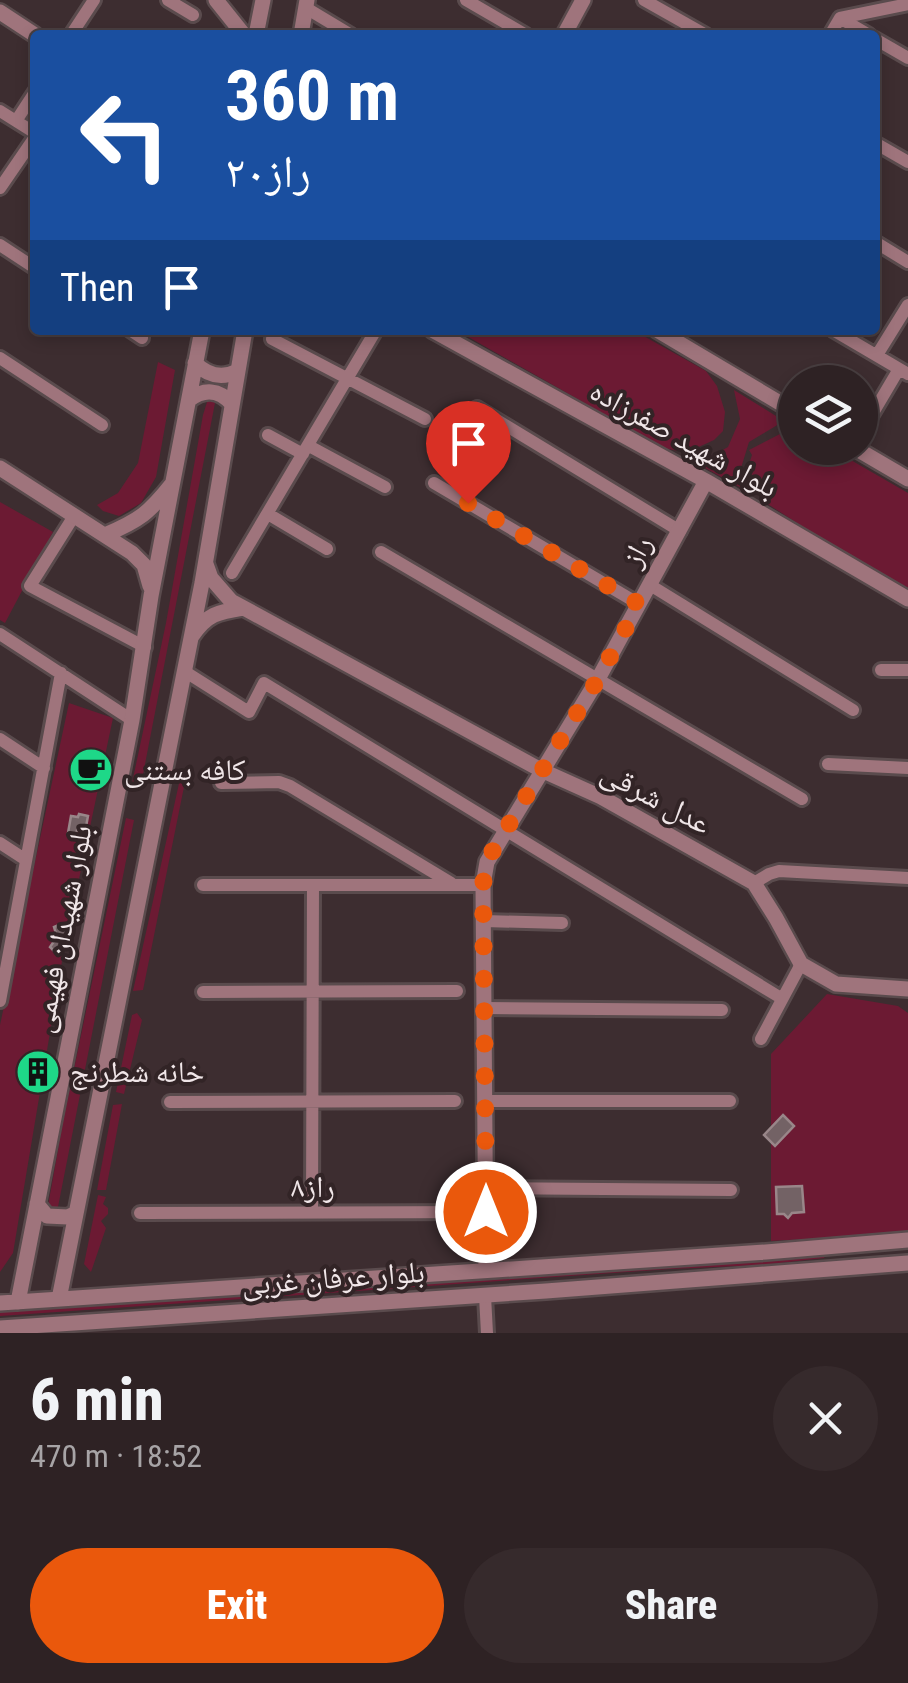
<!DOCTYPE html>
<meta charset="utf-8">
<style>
:root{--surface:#2e2224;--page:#362a2c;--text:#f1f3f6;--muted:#a7a4a6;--line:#493f41;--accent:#ea580c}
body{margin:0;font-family:"Roboto Condensed","Noto Naskh Arabic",sans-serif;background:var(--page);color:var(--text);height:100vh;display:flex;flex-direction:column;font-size:38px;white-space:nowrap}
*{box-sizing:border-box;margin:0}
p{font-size:32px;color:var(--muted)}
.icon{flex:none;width:55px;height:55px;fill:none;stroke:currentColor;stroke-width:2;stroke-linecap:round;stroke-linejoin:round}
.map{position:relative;height:1333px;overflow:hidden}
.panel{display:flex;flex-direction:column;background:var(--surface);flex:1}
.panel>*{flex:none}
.banner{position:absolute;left:30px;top:30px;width:850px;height:305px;border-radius:10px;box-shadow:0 5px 15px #0003,0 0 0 2px var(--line);background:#1a4fa0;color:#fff;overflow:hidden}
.buttons{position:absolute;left:778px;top:365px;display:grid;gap:20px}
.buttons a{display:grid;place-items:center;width:100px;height:100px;border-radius:50%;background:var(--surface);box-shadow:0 5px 15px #0003,0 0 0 2px var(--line);font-size:50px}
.pin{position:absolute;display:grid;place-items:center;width:85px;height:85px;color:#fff;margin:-102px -42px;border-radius:50% 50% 50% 0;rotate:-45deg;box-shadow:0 0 10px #0007}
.pin .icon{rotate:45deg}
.me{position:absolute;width:110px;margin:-55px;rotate:0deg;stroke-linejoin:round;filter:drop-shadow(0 0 8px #0008)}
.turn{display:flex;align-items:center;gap:35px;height:210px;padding:0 30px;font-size:45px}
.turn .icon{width:130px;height:130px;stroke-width:2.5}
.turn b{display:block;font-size:70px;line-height:85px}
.then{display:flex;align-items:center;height:95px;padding:0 30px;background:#0003;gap:20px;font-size:38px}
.round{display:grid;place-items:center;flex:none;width:105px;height:105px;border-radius:52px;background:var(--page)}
.head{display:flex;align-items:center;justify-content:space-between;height:170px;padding:0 30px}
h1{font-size:60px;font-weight:800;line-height:75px}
.cta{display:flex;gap:20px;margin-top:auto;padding:20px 30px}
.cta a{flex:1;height:115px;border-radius:60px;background:var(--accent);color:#fff;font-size:40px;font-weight:800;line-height:115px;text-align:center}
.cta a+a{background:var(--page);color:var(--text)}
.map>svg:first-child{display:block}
.green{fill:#6c1a33}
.building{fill:#736265;stroke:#998689;stroke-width:2.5}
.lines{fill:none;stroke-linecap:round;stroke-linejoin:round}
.minor-casing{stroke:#5a4b4d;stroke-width:18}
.tertiary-casing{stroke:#5a4b4d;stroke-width:20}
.minor{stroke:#9f747c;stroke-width:12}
.tertiary{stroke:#9f747c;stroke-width:15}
.route{stroke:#ea580c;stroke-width:18;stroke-dasharray:0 32.4}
.labels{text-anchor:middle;stroke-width:8;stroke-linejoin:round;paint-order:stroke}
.street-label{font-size:30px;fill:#f0e6e8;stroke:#322426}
.poi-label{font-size:30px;fill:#f0e6e8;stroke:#322426;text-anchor:start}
</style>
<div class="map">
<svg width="908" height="1333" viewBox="0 0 908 1333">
<rect width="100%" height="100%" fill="#3d2d30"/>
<!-- green -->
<path class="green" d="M456 330H633L706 371 717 386 725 412 723 431 714 440 690 451H678L664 448Z
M158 362 175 370 156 477 141 503 119 516 103 511 97 505 118 493 138 463Z
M734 390 784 421 749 442 741 468 745 490 698 464 728 447 740 419Z
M208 399 215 403 140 790 131 788 166 623 203 415Z
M780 434 795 435V448H830L908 493V588L828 543 763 501 755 487 749 464 752 455 749 450Z
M0 502 53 532 5 623 0 620Z
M69 703 113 718 63 955 13 1253 0 1272V1025Z
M184 770 187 772 143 990 133 991 180 779Z
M126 818 134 820 57 1212 47 1211 63 1122Z
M827 994 898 1006 908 1013V1233L771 1241V1054Z
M137 1013 142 1020 124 1094 116 1092 132 1015Z
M122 1104 106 1190H97L113 1105Z
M98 1195 106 1197 103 1204 108 1208V1214L101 1221 106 1228 91 1272 84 1264Z
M827 1252 824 1258 762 1265 670 1269 0 1316V1307Z"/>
<!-- building -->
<path class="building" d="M79 814 88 816 85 832 77 830 76 834 68 833 71 816 78 817Z
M61 924 70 940 56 953 50 947 57 937 54 927Z
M783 1115 794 1126 775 1146 764 1135Z
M802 1186 804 1212 792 1213 788 1218 784 1214H777L776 1187Z"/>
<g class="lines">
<defs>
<path id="minor" d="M168 0 193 15
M466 0 526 35
M644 0 706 35
M306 8 351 35
M840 18 908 4
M840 18 869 35
M71 35 94 0
M830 35 840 18
M875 39 908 58
M0 111 35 133
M16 121 35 92
M875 143 908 162
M0 188 35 137
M875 242 908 262
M0 245 35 268
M130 330 142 338
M833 330 908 374
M272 339 425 419
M877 355 908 305
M0 358 102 425
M477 408 680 531
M268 435 303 454
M860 435 899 369
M309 446 385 487
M434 483 639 604
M268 514 327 549
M74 516 30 586 145 647
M381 552 802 799
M232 573 376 330
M650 585 853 710
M0 634 132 720
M881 670H908
M184 671 249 712 264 683 781 998
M0 739 44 768
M828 764 908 768
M221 783 279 782 290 786 451 883
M0 843 26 860
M754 883 769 874 779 871 908 878
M203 885H483
M484 921 562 923
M203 992 457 991
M0 1001 61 673
M484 1008 722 1010
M761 1039 801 964
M485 1101H730
M170 1102 455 1101
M486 1188 731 1190
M312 1212 313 885
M140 1213 486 1212
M485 1296 487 1333"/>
<path id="tertiary" d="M216 0 244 35
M0 12 35 35
M256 35 263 0
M301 35 307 0
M564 35 583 0
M432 330 706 481 908 599
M657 330 795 412
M195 363C208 376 222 379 238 371
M189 400C204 388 219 389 232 404
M855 448 908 479
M0 468 132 553 144 565 150 586
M105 535C140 520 149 513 172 484
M206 564 211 578 231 601 541 770 601 797 754 883 776 918 801 964 836 984 908 989
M192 636C207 614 218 612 243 608
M37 1204 47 1216 68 1217 76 1213
M486 1270 483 885 487 862 598 679 706 481
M59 1299 202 583 245 330
M18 1302 132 720 151 596 202 330
M0 1303 766 1252 908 1240
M0 1328 546 1291 908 1263"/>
</defs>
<!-- minor casing -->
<use href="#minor" class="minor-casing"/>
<!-- tertiary casing -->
<use href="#tertiary" class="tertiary-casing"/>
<!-- minor -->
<use href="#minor" class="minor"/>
<!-- tertiary -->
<use href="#tertiary" class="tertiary"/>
</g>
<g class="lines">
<!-- route -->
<path class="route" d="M468 503 639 604 598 679 486 862 483 885 486 1212"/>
</g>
<!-- icons -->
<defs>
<symbol id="cafe-disc" viewBox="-11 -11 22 22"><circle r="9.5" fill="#1ed888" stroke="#322426"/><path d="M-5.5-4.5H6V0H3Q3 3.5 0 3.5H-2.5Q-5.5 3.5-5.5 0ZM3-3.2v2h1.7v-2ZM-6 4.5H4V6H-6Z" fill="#111"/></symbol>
<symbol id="building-disc" viewBox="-11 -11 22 22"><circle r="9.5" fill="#1ed888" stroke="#322426"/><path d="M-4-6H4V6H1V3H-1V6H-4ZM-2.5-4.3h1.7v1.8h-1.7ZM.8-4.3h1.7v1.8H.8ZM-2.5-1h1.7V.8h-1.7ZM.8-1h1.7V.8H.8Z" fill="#111"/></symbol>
</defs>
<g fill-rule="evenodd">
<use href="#cafe-disc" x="66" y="745" width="50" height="50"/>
<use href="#building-disc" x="13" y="1047" width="50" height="50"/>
</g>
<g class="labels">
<!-- street labels -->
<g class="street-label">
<text transform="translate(684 439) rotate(29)" y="10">بلوار شهید صفرزاده</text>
<text transform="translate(637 551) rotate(-61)" y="10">راز</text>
<text transform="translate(656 798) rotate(28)" y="10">عدل شرقی</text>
<text transform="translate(62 929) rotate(-79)" y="10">بلوار شهیدان فهیمی</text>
<text x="313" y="1197">راز۸</text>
<text transform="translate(333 1278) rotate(-4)" y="10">بلوار عرفان غربی</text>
</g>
<!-- poi labels -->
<g class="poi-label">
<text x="124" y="780">کافه بستنی</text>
<text x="70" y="1082">خانه شطرنج</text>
</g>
</g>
</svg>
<div class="buttons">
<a><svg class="icon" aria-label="layers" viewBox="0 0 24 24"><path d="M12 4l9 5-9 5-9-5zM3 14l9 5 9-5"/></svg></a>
</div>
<div class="pin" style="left:468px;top:503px;background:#d93025"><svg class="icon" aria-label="arrive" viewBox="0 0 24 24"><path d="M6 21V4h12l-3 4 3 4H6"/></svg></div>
<svg class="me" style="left:486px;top:1212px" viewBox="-20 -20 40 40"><circle r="17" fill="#ea580c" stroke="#fff" stroke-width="3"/><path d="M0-11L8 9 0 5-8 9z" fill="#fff"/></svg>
<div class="banner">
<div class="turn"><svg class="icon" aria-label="left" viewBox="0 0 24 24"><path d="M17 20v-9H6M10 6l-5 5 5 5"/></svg><div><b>360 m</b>راز۲۰</div></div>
<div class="then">Then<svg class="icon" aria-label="arrive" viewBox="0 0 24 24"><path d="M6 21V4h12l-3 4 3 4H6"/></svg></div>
</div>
</div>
<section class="panel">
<div class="head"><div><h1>6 min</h1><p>470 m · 18:52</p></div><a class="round"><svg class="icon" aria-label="close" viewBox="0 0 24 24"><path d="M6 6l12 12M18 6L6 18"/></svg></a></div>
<div class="cta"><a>Exit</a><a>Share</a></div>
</section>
